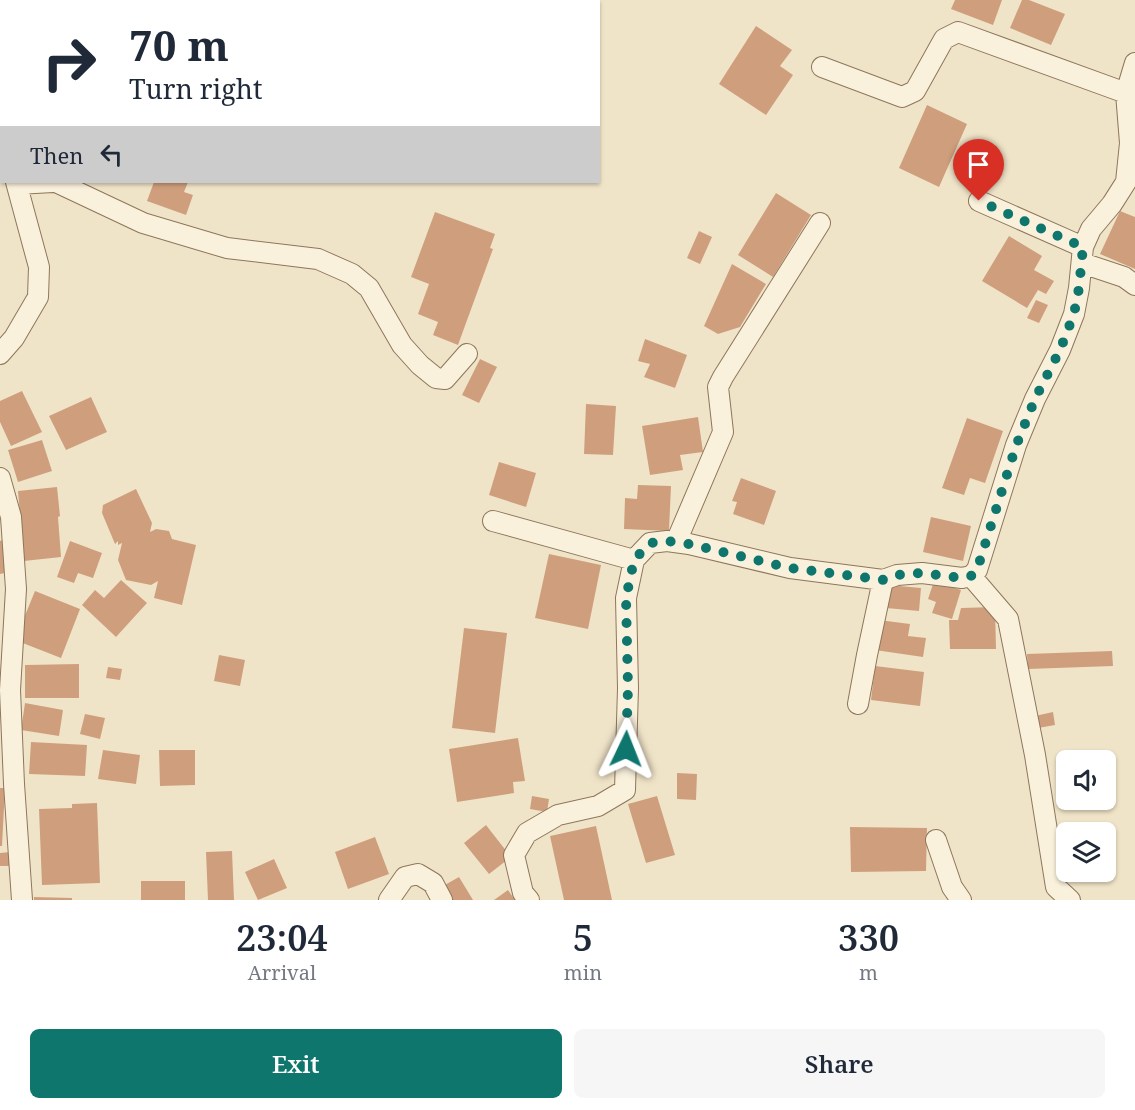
<!DOCTYPE html>
<style>
:root{--surface:#fff;--page:#f6f6f7;--text:#1f2937;--muted:#747a83;--accent:#0f766e}
body{margin:0;font-family:"Noto Serif",serif;background:var(--page);color:var(--text);height:100vh;display:flex;flex-direction:column;font-size:22px;white-space:nowrap}
*{box-sizing:border-box;margin:0}
p{font-size:20px;color:var(--muted)}
.icon{flex:none;width:33px;height:33px;fill:none;stroke:currentColor;stroke-width:2;stroke-linecap:round;stroke-linejoin:round}
.map{position:relative;height:900px;overflow:hidden}
.panel{display:flex;flex-direction:column;background:var(--surface);flex:1}
.panel>*{flex:none}
.top-card{position:absolute;left:0px;top:0px;width:600px;height:183px;box-shadow:0 2px 4px #0004;background:#fff;color:var(--text);overflow:hidden}
.tools{position:absolute;left:1056px;top:750px;display:grid;gap:12px}
.tools a{display:grid;place-items:center;width:60px;height:60px;border-radius:9px;background:var(--surface);box-shadow:0 2px 4px #0004;font-size:30px}
.pin{position:absolute;display:grid;place-items:center;width:51px;height:51px;color:#fff;margin:-62px -26px;border-radius:50% 50% 50% 0;rotate:-45deg;box-shadow:0 0 6px #0007}
.pin .icon{rotate:45deg}
.me{position:absolute;width:66px;margin:-33px;rotate:2deg;stroke-linejoin:round;filter:drop-shadow(0 0 4px #0008)}
.turn{display:flex;align-items:center;gap:21px;height:126px;padding:0 30px;font-size:27px}
.turn .icon{width:78px;height:78px;stroke-width:2.5}
.turn b{display:block;font-size:42px;line-height:51px}
.then{display:flex;align-items:center;height:57px;padding:0 30px;background:#0003;gap:12px;font-size:22px}
.eta{display:flex;justify-content:space-evenly;align-items:center;height:102px;text-align:center}
.eta b{font-size:36px;font-weight:600;line-height:42px}
.primary-button{display:flex;gap:12px;margin-top:auto;padding:12px 30px}
.primary-button a{flex:1;height:69px;border-radius:9px;background:var(--accent);color:#fff;font-size:24px;font-weight:600;line-height:69px;text-align:center}
.primary-button a+a{background:var(--page);color:var(--text)}
.map>svg:first-child{display:block}
.building{fill:#cf9f7d}
.lines{fill:none;stroke-linecap:round;stroke-linejoin:round}
.minor-casing{stroke:#8d765c;stroke-width:22}
.minor{stroke:#faf1dc;stroke-width:20}
.route{stroke:#0f766e;stroke-width:10;stroke-dasharray:0 18}
</style>
<div class="map">
<svg width="1135" height="900" viewBox="0 0 1135 900">
<rect width="100%" height="100%" fill="#f0e4c8"/>
<!-- building -->
<path class="building" d="M955 0H1002L993 25 951 9Z
M1022 0H1029L1065 14 1051 45 1010 28Z
M756 26 792 50 780 66 793 75 766 115 719 84Z
M927 105 967 124 939 187 899 168Z
M154 182H188L184 192 193 195 186 215 147 201Z
M776 193 811 215 773 277 738 255Z
M1120 211 1135 217V269L1100 254Z
M435 212 495 234 490 248 493 249 458 345 433 335 438 322 418 314 429 284 411 277Z
M699 231 712 237 700 264 687 258Z
M1009 236 1042 256 1034 270 1054 281 1046 294 1038 290 1027 308 982 281Z
M732 264 766 284 740 327 718 334 704 326Z
M1036 300 1048 305 1039 323 1027 318Z
M645 339 687 355 675 388 644 377 650 364 638 361Z
M480 359 497 367 479 403 462 395Z
M22 391 42 432 11 446 0 422V401Z
M91 397 107 432 66 450 49 416Z
M586 404 616 406 613 455 584 454Z
M698 417 703 452 680 455 683 470 650 475 642 426Z
M967 418 1003 431 985 483 970 478 964 495 942 488Z
M42 440 52 471 18 482 8 450Z
M499 462 536 473 526 507 489 495Z
M741 478 776 491 764 525 733 514 737 502 732 501Z
M638 485 671 486 669 531 624 529 625 498 637 499Z
M57 487 60 516 58 517 61 557 24 561 18 491Z
M136 489 152 523 150 532 156 529 169 531 172 539 196 545 182 605 154 598 158 581 151 585 126 580 118 560 122 543 118 545V541L115 544 102 513 103 505Z
M931 517 971 526 963 561 923 552Z
M2 540 5 573 0 574V541Z
M70 541 102 553 93 578 78 573 74 583 57 577Z
M549 554 601 565 588 629 535 618Z
M121 580 147 603 116 637 82 605 95 590 104 598Z
M934 581 961 590 952 619 932 613 936 602 928 599Z
M888 585 921 588 919 611 886 608Z
M35 591 80 609 61 658 15 640Z
M995 607 996 649H950L949 620H958L961 608Z
M879 620 910 624 908 636 926 638 923 657 875 650Z
M464 628 507 633 495 733 452 728Z
M1112 651 1113 666 1028 669 1027 654Z
M219 655 245 660 240 686 214 681Z
M79 664V698H25V665Z
M875 666 924 672 920 706 871 700Z
M108 667 122 669 120 680 106 678Z
M25 703 63 710 59 736 21 730Z
M1053 712 1055 725 1038 728 1035 716Z
M85 714 105 718 100 739 80 734Z
M518 738 525 781 513 782 514 793 457 802 449 749Z
M31 742 87 745 85 776 29 774Z
M103 750 140 755 136 784 98 779Z
M159 750H195V785L160 786Z
M677 773 697 774 696 800 677 799Z
M0 788H5L2 846H0Z
M532 796 549 799 547 812 530 809Z
M657 796 675 855 646 863 628 804Z
M97 803 100 883 42 885 39 809 72 808V804Z
M486 825 511 857 489 874 464 843Z
M596 826 612 900H564L550 836Z
M850 827 927 828 926 871 851 872Z
M375 837 389 874 348 889 335 852Z
M232 851 234 900H208L206 852Z
M10 852 11 866H0V853Z
M274 859 287 888 258 900 245 872Z
M459 877 473 900H451L443 886Z
M141 881H185V900H141Z
M508 890 515 900H494Z
M34 897 72 898V900H34Z"/>
<g class="lines">
<defs>
<path id="minor" d="M822 67 902 97 915 91 944 39 958 32 1126 93
M0 111 2 118
M56 182 143 223 227 248 318 259 352 274 369 288 402 345 420 365 436 378 445 379 467 354
M17 184 53 182
M979 201 1083 247
M1082 263 1124 277 1135 285
M0 354 14 338 38 297 39 267 16 182
M0 478 11 517 16 589 10 690 14 784 22 900
M493 521 634 560
M676 542 723 432 718 387 723 377 820 223
M971 576 1008 619 1035 755 1056 887 1070 900
M858 704 867 655 883 580
M936 840 952 887 961 900
M389 900 405 877 418 874 433 883 442 900
M529 900 523 893 514 855 527 833 558 815 598 806 625 790 628 688 626 598 634 560 650 543 667 541 689 544 790 568 883 580 897 575 922 573 962 578 971 576 977 570 1016 445 1035 399 1060 350 1074 314 1079 288 1083 247 1091 229 1112 204 1126 182 1130 143 1126 93 1135 63"/>
</defs>
<!-- minor casing -->
<use href="#minor" class="minor-casing"/>
<!-- minor -->
<use href="#minor" class="minor"/>
</g>
<g class="lines">
<!-- route -->
<path class="route" d="M626 749 628 688 626 598 634 560 650 543 667 541 689 544 790 568 884 580 897 575 922 573 962 578 971 576 977 570 1016 446 1035 399 1060 350 1074 314 1079 288 1083 247 979 201"/>
</g>
</svg>
<div class="tools">
<a><svg class="icon" aria-label="sound" viewBox="0 0 24 24"><path d="M4 9h4l5-4v14l-5-4H4zM17 9q2 3 0 6"/></svg></a>
<a><svg class="icon" aria-label="layers" viewBox="0 0 24 24"><path d="M12 4l9 5-9 5-9-5zM3 14l9 5 9-5"/></svg></a>
</div>
<div class="pin" style="left:979px;top:201px;background:#d93025"><svg class="icon" aria-label="arrive" viewBox="0 0 24 24"><path d="M6 21V4h12l-3 4 3 4H6"/></svg></div>
<svg class="me" style="left:626px;top:749px" viewBox="-20 -20 40 40"><path d="M0-17L14 15 0 8-14 15z" fill="#0f766e" stroke="#fff" stroke-width="4"/></svg>
<div class="top-card">
<div class="turn"><svg class="icon" aria-label="right" viewBox="0 0 24 24"><path d="M7 20v-9h11M14 6l5 5-5 5"/></svg><div><b>70 m</b>Turn right</div></div>
<div class="then">Then<svg class="icon" aria-label="left" viewBox="0 0 24 24"><path d="M17 20v-9H6M10 6l-5 5 5 5"/></svg></div>
</div>
</div>
<section class="panel">
<div class="eta">
<div><b>23:04</b><p>Arrival</p></div>
<div><b>5</b><p>min</p></div>
<div><b>330</b><p>m</p></div>
</div>
<div class="primary-button"><a>Exit</a><a>Share</a></div>
</section>
